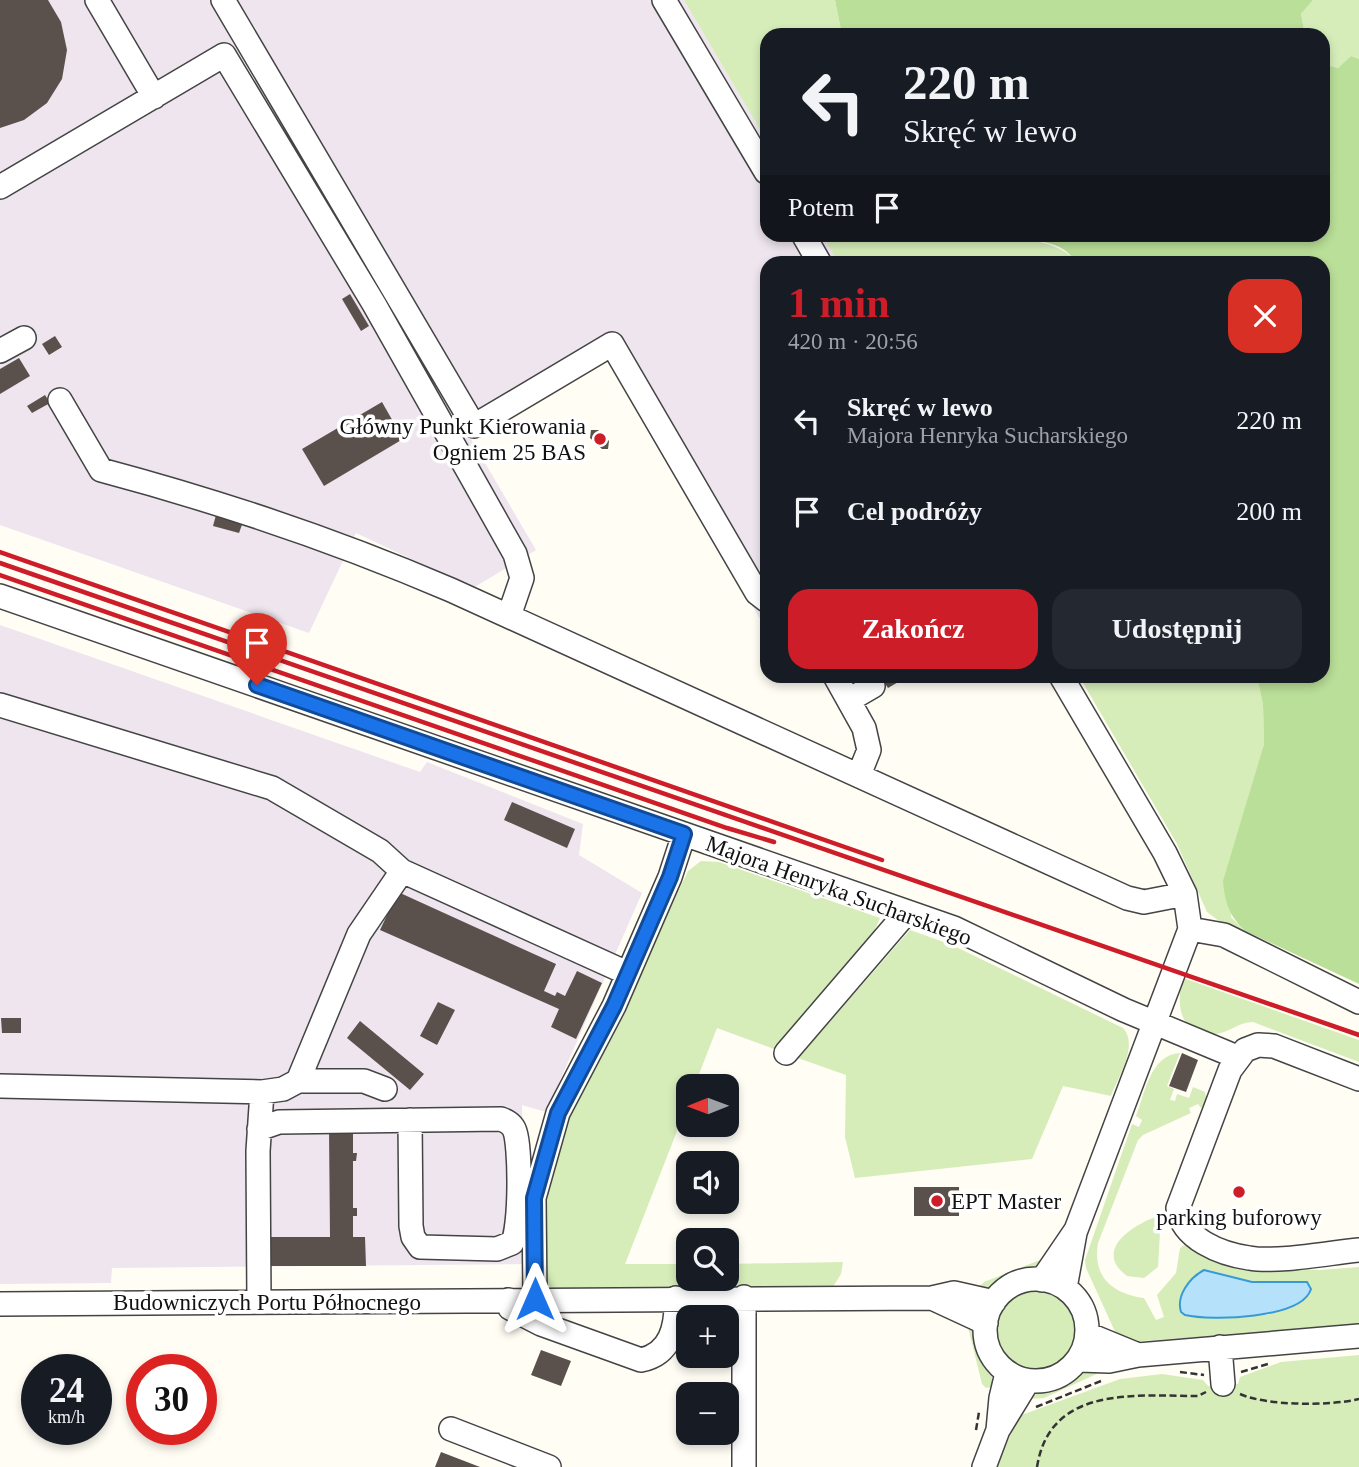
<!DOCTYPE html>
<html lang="pl">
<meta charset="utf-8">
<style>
:root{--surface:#171b24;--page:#242831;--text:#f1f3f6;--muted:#9ea1a6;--accent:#cc1d29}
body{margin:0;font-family:Georgia,serif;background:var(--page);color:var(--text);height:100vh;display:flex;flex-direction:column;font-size:26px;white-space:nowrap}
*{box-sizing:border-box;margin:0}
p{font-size:23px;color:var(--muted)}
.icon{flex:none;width:38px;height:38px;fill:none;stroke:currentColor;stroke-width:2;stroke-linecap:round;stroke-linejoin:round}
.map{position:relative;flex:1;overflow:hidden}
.panel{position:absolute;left:760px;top:256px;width:570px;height:427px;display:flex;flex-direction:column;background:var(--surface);border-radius:21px;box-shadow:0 4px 10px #0003}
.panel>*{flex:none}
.top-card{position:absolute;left:760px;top:28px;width:570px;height:214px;border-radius:21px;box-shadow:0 4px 10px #0003;background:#171b24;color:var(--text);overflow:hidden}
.needle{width:46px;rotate:269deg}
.tools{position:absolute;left:676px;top:1074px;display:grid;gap:14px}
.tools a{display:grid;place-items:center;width:63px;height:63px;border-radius:14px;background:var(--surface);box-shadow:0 4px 10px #0003;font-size:35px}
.speed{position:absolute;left:21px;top:1354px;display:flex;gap:14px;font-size:35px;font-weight:700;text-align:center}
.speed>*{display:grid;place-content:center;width:91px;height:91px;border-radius:50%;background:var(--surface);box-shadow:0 4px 10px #0003;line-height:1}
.speed small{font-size:18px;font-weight:400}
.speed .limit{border:10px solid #d22;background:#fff;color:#111}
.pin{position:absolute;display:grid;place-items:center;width:60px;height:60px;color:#fff;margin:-72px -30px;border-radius:50% 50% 50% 0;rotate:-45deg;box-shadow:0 0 7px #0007}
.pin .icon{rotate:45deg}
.me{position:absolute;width:77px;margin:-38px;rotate:0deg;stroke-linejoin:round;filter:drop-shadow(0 0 5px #0008)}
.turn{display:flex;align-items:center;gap:24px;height:147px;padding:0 28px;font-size:32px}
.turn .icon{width:91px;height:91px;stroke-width:2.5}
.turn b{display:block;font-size:49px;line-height:60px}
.then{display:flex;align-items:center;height:66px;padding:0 28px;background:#0003;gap:14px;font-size:26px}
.round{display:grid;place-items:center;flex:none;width:74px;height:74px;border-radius:21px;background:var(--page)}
.summary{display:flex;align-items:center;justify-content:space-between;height:119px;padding:0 28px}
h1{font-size:42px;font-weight:600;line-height:52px;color:var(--accent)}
.primary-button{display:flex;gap:14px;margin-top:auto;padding:14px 28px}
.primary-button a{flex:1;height:80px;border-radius:21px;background:var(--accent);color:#fff;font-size:28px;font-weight:600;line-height:80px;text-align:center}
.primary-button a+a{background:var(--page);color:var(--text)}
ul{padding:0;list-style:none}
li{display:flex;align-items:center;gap:21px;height:91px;padding:0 28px}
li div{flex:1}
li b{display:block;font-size:26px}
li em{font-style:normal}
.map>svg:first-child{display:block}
.industrial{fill:#eee5ef}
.green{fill:#d6edba;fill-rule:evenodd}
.forest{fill:#badf98}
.water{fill:#b5e2fa;stroke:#379ad7;stroke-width:2}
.building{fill:#5a514c}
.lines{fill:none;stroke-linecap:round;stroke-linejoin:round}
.minor-casing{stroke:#444;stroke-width:26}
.path{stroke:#333;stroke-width:2.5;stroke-dasharray:7 3.5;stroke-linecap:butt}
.minor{stroke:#fff;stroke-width:23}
.rail{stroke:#cc1d29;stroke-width:4.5}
.route-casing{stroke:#114b97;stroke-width:18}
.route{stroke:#1a73e8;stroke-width:12}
.poi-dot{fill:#cc1d29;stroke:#fff;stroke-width:2.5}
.labels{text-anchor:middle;stroke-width:7;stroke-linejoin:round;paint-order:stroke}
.poi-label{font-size:23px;fill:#111;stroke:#fff;text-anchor:end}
.street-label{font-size:23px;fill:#111;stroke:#fff}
</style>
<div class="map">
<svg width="1359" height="1467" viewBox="0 0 1359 1467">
<rect width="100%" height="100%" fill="#fffdf4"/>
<!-- industrial -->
<path class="industrial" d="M0 0H684L766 140V234L822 235 838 262H766V629L608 360 471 439 536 550 473 588 356 533 309 633 0 525Z
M0 625 420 772 427 762 583 824 579 855 642 893 546 1112 522 1105 525 1264 112 1268 111 1283 0 1284Z"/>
<!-- green -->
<path class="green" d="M684 0H835L842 35H766V140Z
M1313 0H1359V59L1351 56 1338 68 1323 64V35H1305L1301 14Z
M822 235C870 235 1054 221 1075 262H838Z
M1079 676H1257L1263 705 1264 744 1241 823 1231 917 1245 931 1219 921 1207 912 1177 844Z
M701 861 719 862 880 918 872 936 774 1049 717 1028 694 1087H688V1103L625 1264H688V1279H726V1264L843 1262 841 1274 831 1290H556L546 1284 542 1191 557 1140 688 871Z
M910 930 952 945 1123 1028C1139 1046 1118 1077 1111 1096L1063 1086 1032 1159 855 1178 845 1137 846 1075 798 1058Z
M1183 978 1359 1040V1062L1253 1022C1238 1022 1229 1033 1215 1034 1180 1037 1175 1004 1183 978Z
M1180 1053 1167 1086 1174 1089 1170 1100 1175 1101 1177 1094 1189 1098 1193 1087 1205 1092 1207 1102 1201 1108 1198 1104 1189 1108 1191 1113 1143 1135 1138 1140 1098 1243C1092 1277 1113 1294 1144 1298L1156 1320 1164 1317 1157 1295 1176 1273 1180 1248 1184 1245 1244 1267 1320 1270 1359 1267V1326L1143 1341H1131L1117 1336 1086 1268 1085 1260 1132 1124 1139 1127 1142 1120 1136 1116C1145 1093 1150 1055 1180 1053ZM1209 1270 1252 1282H1301L1307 1297 1268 1315H1185Z
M1161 1215 1158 1267 1144 1278 1127 1276C1091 1249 1136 1223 1161 1215Z
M1045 1258C1039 1271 992 1289 976 1290L984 1282Z
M997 1330a39 39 0 1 1 78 0a39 39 0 1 1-78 0Z
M967 1323C976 1331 997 1377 992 1387L986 1388 982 1384Z
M1359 1355V1467H996L1019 1416 1120 1379 1162 1374 1203 1380 1208 1386 1238 1384 1240 1377 1281 1362Z
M1084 1369 1101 1372 1044 1398 1027 1399Z"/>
<!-- forest -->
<path class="forest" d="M835 0H1313L1301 14 1305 35H842Z
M1351 56 1359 59V984L1245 931C1229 915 1225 903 1223 881L1264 744 1263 705 1257 676H1323V262H1075C1063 239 1034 243 1011 235L1323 234V64L1338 68Z"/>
<!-- water -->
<path class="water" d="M1204 1270 1252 1282H1307L1311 1289C1302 1319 1211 1321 1185 1315L1181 1312C1176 1296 1189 1278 1204 1270Z"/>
<!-- building -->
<path class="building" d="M0 0H48L61 22 67 50 62 79 47 103 24 120 0 128Z
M350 294 369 326 361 331 342 299Z
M55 336 62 347 49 355 42 344Z
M19 358 30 376 0 394V369Z
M45 395 50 403 32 413 27 406Z
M382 402 403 439 324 486 302 449Z
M591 430H598L609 441 608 449H602L590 438Z
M216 515 243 522 239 533 213 526Z
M880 676H896L900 681 888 688Z
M512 802 575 829 567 848 504 820Z
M398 892 556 964 544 991 555 996 557 992 565 996 577 971 602 983 576 1039 551 1027 559 1009 380 930Z
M438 1002 455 1010 437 1045 420 1036Z
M1 1018H21V1033H2Z
M360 1021 424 1074 410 1090 347 1038Z
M1182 1053 1198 1060 1186 1092 1169 1086Z
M329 1130H353V1153H357L356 1161H353V1208H357V1216H353V1237H365L366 1266H268L267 1237H330Z
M914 1187H959V1216H914Z
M541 1350 571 1361 561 1386 531 1375Z
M441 1452 480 1467H435Z"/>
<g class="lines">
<defs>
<path id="minor" d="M97 0 154 97
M223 0 474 426 612 344 757 593 766 600
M664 0 766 172
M0 187 224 55 374 304 515 554 522 578 509 616
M803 234 819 262
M0 351 24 338
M60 400 101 470C221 502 337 541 451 590L1127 898 1144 902 1185 894
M0 596 954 928 1124 1010 1237 1057
M835 676 864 728 869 750 859 775
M849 700 873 686
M0 705 272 788 380 851 402 871
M1190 929 1224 935 1359 1002
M786 1053 907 912
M1359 1079 1274 1046 1258 1045 1245 1050 1230 1070 1178 1208C1182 1239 1221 1254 1249 1258 1278 1263 1328 1253 1359 1250
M298 1081H364L385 1089
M0 1086 262 1092 283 1089 298 1081 359 934 402 871 627 973
M259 1129 279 1122 501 1119C506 1121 511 1123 514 1129 521 1143 521 1231 512 1243L497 1249 420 1247 413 1237 411 1226 410 1120
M985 1330a51 51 0 1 1 102 0a51 51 0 1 1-102 0Z
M1042 1280 1076 1230 1190 929 1185 894 1165 853 1061 676
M1065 1288 1075 1233
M744 1297V1467
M932 1298 986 1323
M535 1299 534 1198 558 1113 614 1006 670 877 684 834
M509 1300 510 1308 541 1324 641 1360C671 1354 677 1326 676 1298
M259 1302 258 1151 262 1092
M0 1304 932 1298 954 1293 994 1302
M1087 1334 1138 1355
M1220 1347 1223 1384
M1079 1360 1109 1361 1138 1355 1359 1336
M451 1429 549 1467
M998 1430 1001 1398 1007 1373
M984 1467 998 1430 1028 1381"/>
</defs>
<!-- minor casing -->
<use href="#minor" class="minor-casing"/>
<!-- path -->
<path class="path" d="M1180 1372 1204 1375
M1241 1372 1268 1364
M1240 1394C1266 1406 1331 1406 1359 1399
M1036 1407 1101 1381
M976 1430 979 1412
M1037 1467C1050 1385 1135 1396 1198 1396L1206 1392"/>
<!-- minor -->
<use href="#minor" class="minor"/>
<!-- rail -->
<path class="rail" d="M0 552 882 860
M0 563 1359 1035
M0 575 727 828 774 842"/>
</g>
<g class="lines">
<defs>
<path id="route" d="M257 685 684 834 670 877 614 1006 558 1113 534 1198 535 1299"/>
</defs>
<!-- route casing -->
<use href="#route" class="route-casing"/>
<!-- route -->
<use href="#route" class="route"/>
</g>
<!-- markers -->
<g class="poi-dot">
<circle cx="600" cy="439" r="7"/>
<circle cx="1239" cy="1192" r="7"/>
<circle cx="937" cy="1201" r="7"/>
</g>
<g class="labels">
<!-- poi labels -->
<g class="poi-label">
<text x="586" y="434">Główny Punkt Kierowania<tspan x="586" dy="26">Ogniem 25 BAS</tspan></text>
<text x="951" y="1209" text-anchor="start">EPT Master</text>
<text x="1239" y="1225" text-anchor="middle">parking buforowy</text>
</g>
<!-- street labels -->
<g class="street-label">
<text transform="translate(839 890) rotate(20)" y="8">Majora Henryka Sucharskiego</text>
<text x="267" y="1310">Budowniczych Portu Północnego</text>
</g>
</g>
</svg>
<div class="tools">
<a><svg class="needle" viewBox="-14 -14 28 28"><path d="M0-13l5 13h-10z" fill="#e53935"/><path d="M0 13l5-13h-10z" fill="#9ea1a6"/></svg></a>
<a><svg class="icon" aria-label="sound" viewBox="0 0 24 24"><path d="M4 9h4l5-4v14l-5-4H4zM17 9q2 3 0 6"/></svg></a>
<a><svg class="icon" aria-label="search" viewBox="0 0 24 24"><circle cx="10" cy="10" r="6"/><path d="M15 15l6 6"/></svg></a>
<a>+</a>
<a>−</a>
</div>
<div class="speed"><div>24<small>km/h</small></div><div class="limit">30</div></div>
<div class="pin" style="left:257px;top:685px;background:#d93025"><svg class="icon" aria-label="arrive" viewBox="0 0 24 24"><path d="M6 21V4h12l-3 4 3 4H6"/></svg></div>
<svg class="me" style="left:535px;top:1299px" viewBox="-20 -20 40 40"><path d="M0-17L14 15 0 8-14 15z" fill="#1a73e8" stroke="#fff" stroke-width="4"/></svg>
<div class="top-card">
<div class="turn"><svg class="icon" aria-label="left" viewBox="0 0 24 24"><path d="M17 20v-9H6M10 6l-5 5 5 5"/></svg><div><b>220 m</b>Skręć w lewo</div></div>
<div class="then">Potem<svg class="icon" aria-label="arrive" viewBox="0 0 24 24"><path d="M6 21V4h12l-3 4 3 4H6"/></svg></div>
</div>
<section class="panel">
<div class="summary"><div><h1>1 min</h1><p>420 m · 20:56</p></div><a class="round" style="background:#d93025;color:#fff"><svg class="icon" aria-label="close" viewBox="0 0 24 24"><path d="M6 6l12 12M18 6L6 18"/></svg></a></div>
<ul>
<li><svg class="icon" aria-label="left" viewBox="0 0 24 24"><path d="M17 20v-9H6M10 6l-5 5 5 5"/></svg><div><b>Skręć w lewo</b><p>Majora Henryka Sucharskiego</p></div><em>220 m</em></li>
<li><svg class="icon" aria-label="arrive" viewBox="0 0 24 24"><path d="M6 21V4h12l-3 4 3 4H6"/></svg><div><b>Cel podróży</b></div><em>200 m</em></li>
</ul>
<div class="primary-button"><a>Zakończ</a><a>Udostępnij</a></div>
</section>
</div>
